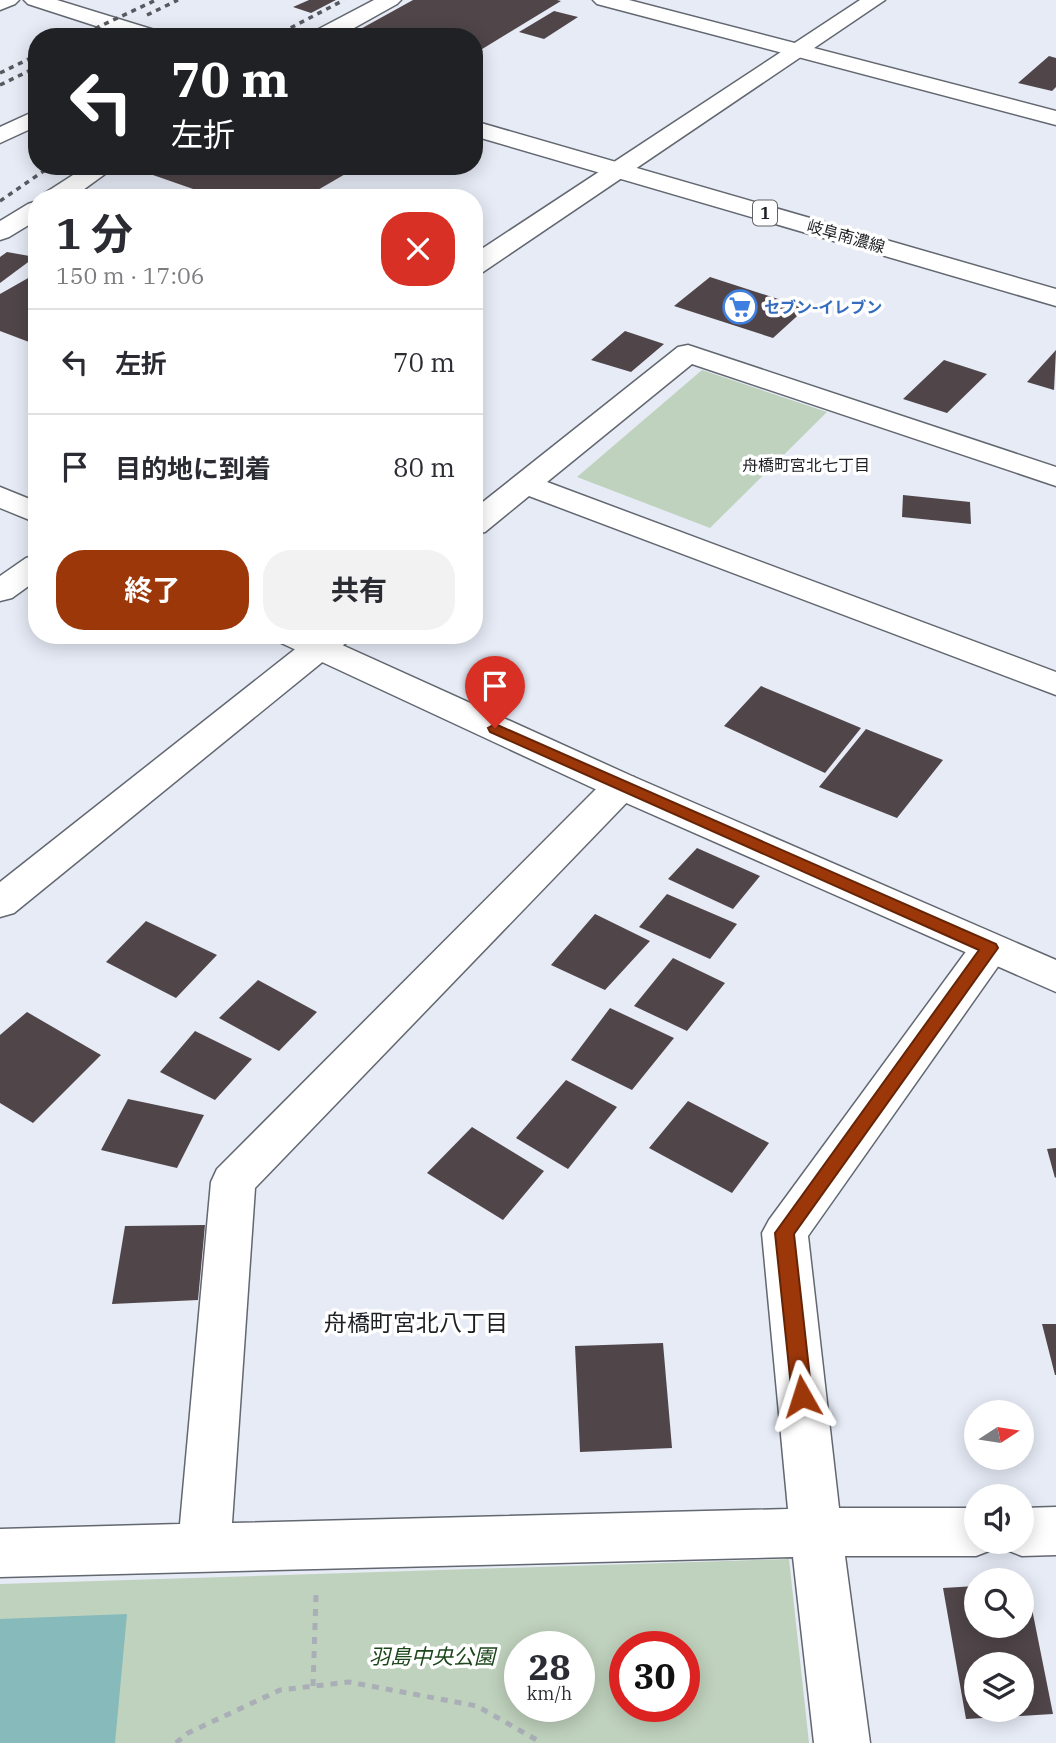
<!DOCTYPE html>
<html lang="ja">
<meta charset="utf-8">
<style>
:root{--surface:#fff;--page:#f2f2f3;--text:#2b2b33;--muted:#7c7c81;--line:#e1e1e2;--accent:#9c370a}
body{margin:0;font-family:"IBM Plex Serif","Noto Sans JP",serif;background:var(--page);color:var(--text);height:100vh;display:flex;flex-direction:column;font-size:26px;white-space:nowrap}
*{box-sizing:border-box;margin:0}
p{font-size:23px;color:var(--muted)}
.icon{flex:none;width:38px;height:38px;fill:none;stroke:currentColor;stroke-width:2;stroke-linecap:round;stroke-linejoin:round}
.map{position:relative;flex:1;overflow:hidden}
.drawer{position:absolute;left:28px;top:189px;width:455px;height:455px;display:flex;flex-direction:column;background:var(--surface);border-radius:28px;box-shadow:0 4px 18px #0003}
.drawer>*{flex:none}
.guide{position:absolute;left:28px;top:28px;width:455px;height:147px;border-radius:28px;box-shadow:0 4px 18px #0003;background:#202124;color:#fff;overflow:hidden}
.needle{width:46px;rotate:78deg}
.controls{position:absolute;left:964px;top:1400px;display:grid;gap:14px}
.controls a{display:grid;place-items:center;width:70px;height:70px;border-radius:50%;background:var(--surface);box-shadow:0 4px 18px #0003;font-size:35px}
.speed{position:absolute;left:504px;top:1631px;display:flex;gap:14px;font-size:35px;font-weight:700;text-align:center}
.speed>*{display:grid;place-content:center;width:91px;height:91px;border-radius:50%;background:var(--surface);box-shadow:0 4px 18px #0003;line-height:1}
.speed small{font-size:18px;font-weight:400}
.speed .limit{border:10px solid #d22;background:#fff;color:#111}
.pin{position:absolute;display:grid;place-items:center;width:60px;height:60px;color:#fff;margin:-72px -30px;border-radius:50% 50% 50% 0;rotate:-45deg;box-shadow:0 0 7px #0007}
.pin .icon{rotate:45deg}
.me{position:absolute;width:77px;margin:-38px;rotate:354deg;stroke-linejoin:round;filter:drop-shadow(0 0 5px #0008)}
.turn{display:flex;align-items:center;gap:24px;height:147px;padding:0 28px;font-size:32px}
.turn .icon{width:91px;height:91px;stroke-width:2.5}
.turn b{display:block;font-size:49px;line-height:60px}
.round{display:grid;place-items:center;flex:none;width:74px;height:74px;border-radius:28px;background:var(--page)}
.overview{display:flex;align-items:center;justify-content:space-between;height:119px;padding:0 28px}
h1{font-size:42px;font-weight:700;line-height:52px}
.button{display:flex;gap:14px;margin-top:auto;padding:14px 28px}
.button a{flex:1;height:80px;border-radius:28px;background:var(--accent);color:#fff;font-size:28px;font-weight:700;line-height:80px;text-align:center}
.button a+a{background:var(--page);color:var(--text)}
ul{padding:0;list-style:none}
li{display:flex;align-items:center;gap:21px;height:105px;padding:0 28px;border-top:2px solid var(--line)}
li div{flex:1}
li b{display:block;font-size:26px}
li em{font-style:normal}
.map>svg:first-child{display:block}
.green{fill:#bfd2bd;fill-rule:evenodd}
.water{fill:#87baba}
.building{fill:#50464a;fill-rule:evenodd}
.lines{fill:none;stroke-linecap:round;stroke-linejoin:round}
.minor-casing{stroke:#626770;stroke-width:3}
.tertiary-casing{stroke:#626770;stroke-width:3}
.primary-casing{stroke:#626770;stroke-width:3}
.path{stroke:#aaaeb7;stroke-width:5;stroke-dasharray:7 7;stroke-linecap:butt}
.minor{fill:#fff;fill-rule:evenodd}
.tertiary{fill:#fff;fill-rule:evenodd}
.primary{fill:#fff;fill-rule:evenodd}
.rail{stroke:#57595f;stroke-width:3.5;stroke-dasharray:5 5;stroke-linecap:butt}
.route{fill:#9c370a;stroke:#652406;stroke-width:2}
.labels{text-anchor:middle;stroke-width:7;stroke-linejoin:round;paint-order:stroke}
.shield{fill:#fff;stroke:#626366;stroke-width:2}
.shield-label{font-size:16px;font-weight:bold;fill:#1f2024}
.far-street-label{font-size:16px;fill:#1f2024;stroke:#fff}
.far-shop-label{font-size:16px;font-weight:bold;fill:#366cbe;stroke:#fff;text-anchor:start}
.far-neighbourhood-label{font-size:16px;fill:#1f2024;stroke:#fff}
.near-park-label{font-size:21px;font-style:italic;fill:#1d461b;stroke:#fff}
.near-neighbourhood-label{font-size:23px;fill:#1f2024;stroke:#fff}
</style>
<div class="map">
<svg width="1056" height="1743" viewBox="0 0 1056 1743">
<rect width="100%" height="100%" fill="#e6ebf6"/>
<!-- green -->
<path class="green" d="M702 370 827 412 710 528 577 477Z
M789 1559 809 1743H0V1584ZM520 1647H579V1706H520ZM625 1647H684V1706H625Z"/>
<!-- water -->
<path class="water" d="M127 1614 115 1743H0V1619Z"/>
<!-- building -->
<path class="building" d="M309 0H336L311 13 293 7Z
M413 0H557L561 1 474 54V37H346Z
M554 11 578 17 544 39 519 32Z
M1049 56 1056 58V87L1052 91 1018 83Z
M359 166 304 198H219L130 167Z
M7 252 35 257 0 283V257Z
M37 273V345L0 331V294Z
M710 277 806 308 773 338 674 306Z
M625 331 664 344 631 372 591 360Z
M1056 350 1054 390 1027 382Z
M944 360 987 374 947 413 903 399Z
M903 495 970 502 971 524 902 517Z
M761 686 861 728 825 773 724 726Z
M866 729 943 760 897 818 819 787Z
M697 848 760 876 733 909 668 879Z
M667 894 737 924 710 959 639 927Z
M595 914 650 941 605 990 551 965Z
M146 921 217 955 176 998 106 962Z
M673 958 725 983 687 1031 634 1006Z
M258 980 317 1012 279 1051 219 1018Z
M610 1008 674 1038 632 1090 571 1060Z
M27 1012 101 1055 33 1123 0 1103V1035Z
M195 1031 252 1059 215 1100 160 1072Z
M566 1080 617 1107 568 1169 516 1138Z
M128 1099 204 1115 177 1168 101 1150Z
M688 1101 769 1143 732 1193 649 1148Z
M472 1127 544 1171 503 1220 427 1173Z
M1056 1148V1177L1055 1178 1047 1149Z
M205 1225 198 1300 112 1304 125 1226Z
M1042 1324H1056V1375H1055Z
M663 1343 672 1448 580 1452 575 1346Z
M1027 1584 1053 1714 966 1719 943 1588 976 1586V1626H1022V1585ZM976 1664H1022V1710H976Z"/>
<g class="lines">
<defs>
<path id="minor" d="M0 0H19L15 4 0 10Z
M374 0H401L397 4 338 37H310L313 32Z
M593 0H629L1056 111V125L597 4Z
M37 110V126L0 143V127Z
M87 166H116L72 198H42L45 193Z
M37 201V220L9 237 0 240V221L28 204Z
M688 345 1056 467V486L692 364 547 482 1056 672V695L529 496 485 532 474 534V509L678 347Z
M313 635H352L347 642 14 913 0 917V882Z
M621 774 634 777 639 786 634 795 255 1188 232 1523 788 1509 762 1233 769 1220 976 938 990 934 1004 938 1010 948 1004 958 808 1236 839 1508H976V1542H997L994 1549 976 1556H845L870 1743H814L793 1557 0 1577V1529L180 1524 211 1182 217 1169 608 777Z
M1056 1507V1555L1022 1556 1004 1549 1001 1542H1022V1508Z"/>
<path id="tertiary" d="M860 0H885L483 272 474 274V254Z
M0 487 37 502V523L0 508Z
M37 555V580L12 598 0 601V576L26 558Z
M274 635H320L634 777 1056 960V992L608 795 279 642Z"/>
<path id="primary" d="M24 0H57L161 32 164 37H130L28 4Z
M474 121 1056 289V306L474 136Z"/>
</defs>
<!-- minor casing -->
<use href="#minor" class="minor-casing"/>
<!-- tertiary casing -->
<use href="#tertiary" class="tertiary-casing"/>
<!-- primary casing -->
<use href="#primary" class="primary-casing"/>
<!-- path -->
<path class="path" d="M313 1686 316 1595
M176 1743 188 1733 280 1690 349 1682 477 1706 542 1743"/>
<!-- minor -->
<use href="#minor" class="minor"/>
<!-- tertiary -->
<use href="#tertiary" class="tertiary"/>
<!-- primary -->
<use href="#primary" class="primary"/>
<!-- rail -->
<path class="rail" d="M147 15 178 0
M77 37 156 0
M273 37 344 0
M0 73 37 55
M0 85 37 67
M0 201 51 166"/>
</g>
<!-- route -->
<path class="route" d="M495 724 996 944 998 948 794 1234 812 1396 809 1403 802 1405 795 1403 792 1396 775 1233 979 950 490 732 488 728Z"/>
<!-- icons -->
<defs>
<symbol id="supermarket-ring" viewBox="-11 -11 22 22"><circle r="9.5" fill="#fff" stroke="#3f7fe0" stroke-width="1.5"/><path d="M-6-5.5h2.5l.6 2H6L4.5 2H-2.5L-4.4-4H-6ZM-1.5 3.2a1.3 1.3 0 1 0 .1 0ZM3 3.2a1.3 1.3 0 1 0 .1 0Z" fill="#3f7fe0"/></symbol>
</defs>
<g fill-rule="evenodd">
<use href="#supermarket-ring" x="721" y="288" width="38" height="38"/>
</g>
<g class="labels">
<!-- shield labels -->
<rect class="shield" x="753" y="200.5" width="24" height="25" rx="5"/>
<g class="shield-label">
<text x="765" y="219">1</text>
</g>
<!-- far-street labels -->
<g class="far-street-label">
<text transform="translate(846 236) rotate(16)" y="6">岐阜南濃線</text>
</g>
<!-- far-shop labels -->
<g class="far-shop-label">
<text x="764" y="313">セブン-イレブン</text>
</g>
<!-- far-neighbourhood labels -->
<g class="far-neighbourhood-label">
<text x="806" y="471">舟橋町宮北七丁目</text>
</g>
<!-- near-park labels -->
<g class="near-park-label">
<text x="432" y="1664">羽島中央公園</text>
</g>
<!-- near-neighbourhood labels -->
<g class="near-neighbourhood-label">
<text x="416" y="1331">舟橋町宮北八丁目</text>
</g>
</g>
</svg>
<div class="controls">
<a><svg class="needle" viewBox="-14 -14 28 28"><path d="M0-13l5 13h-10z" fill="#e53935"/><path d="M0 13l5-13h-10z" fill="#7c7c81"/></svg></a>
<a><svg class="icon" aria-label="sound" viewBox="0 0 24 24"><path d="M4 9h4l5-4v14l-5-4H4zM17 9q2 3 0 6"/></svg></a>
<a><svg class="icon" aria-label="search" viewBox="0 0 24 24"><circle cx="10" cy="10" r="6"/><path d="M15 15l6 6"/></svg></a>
<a><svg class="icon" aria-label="layers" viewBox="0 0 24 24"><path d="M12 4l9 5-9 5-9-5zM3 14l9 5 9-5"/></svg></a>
</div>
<div class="speed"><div>28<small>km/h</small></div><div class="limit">30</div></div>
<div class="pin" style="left:495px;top:728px;background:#d93025"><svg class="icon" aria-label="arrive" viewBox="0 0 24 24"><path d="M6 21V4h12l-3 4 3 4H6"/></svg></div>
<svg class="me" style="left:802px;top:1396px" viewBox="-20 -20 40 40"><path d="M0-17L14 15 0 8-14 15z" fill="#9c370a" stroke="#fff" stroke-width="4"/></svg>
<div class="guide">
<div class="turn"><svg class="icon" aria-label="left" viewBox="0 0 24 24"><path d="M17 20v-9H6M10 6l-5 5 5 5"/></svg><div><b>70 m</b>左折</div></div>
</div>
<section class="drawer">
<div class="overview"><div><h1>1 分</h1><p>150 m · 17:06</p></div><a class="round" style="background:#d93025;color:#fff"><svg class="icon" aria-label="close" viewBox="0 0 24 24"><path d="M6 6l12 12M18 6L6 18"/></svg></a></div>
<ul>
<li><svg class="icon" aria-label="left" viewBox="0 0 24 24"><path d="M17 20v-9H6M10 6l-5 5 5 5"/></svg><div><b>左折</b></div><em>70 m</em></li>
<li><svg class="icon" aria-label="arrive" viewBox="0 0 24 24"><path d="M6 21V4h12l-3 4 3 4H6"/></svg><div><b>目的地に到着</b></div><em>80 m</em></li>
</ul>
<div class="button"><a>終了</a><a>共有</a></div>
</section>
</div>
